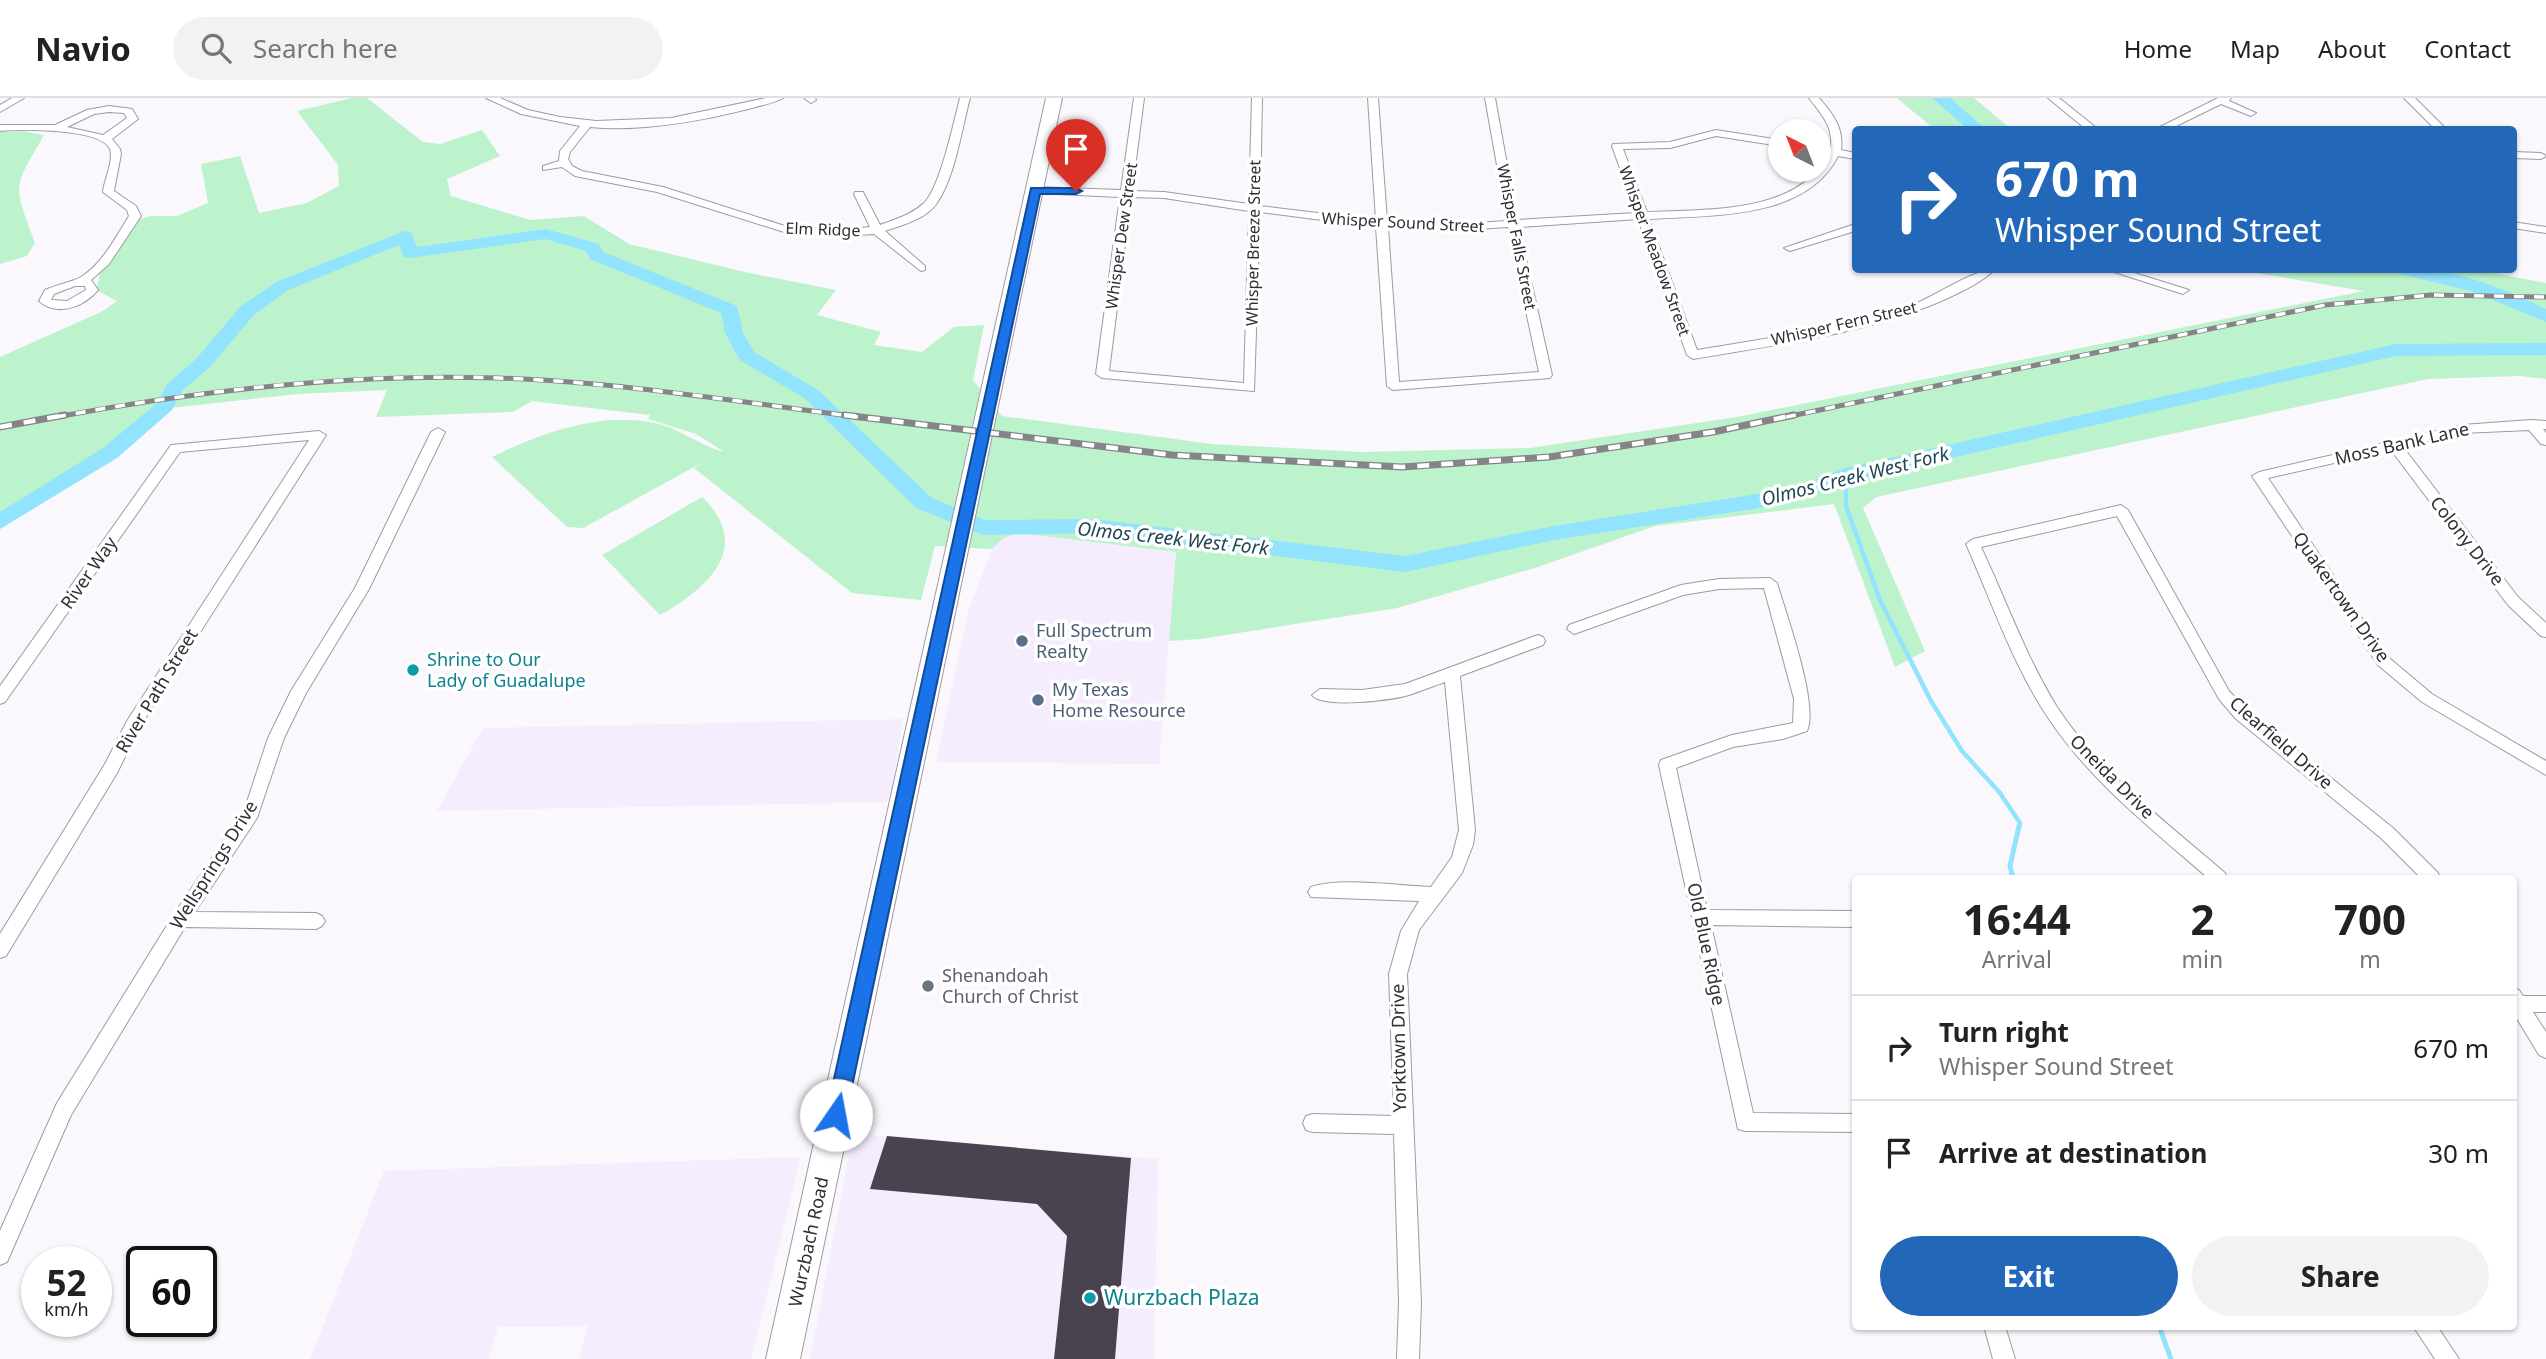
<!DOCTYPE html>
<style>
:root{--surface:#fff;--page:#f2f2f2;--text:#222;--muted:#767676;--line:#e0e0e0;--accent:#2267b8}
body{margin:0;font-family:"Noto Sans",sans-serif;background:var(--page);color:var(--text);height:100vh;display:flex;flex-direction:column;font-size:26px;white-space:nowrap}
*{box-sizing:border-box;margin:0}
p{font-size:23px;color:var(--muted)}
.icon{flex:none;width:38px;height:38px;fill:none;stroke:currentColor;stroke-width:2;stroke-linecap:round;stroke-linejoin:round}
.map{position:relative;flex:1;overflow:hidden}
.sheet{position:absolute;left:1852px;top:777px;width:665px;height:455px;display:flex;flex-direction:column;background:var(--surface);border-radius:7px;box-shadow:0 2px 5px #0004}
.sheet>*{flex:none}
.top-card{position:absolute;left:1852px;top:28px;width:665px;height:147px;border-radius:7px;box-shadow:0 2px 5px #0004;background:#2267b8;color:#fff;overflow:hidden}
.needle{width:46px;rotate:318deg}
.buttons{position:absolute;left:1768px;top:21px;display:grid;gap:14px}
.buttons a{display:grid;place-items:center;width:63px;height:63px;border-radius:50%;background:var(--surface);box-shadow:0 2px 5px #0004;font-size:35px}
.speed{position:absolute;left:21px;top:1148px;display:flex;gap:14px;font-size:35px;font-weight:700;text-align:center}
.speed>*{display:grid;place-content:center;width:91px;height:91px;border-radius:50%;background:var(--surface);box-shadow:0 2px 5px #0004;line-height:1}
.speed small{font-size:18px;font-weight:400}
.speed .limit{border:4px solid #111;border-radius:10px;background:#fff;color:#111}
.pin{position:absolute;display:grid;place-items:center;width:60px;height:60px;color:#fff;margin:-72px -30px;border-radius:50% 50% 50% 0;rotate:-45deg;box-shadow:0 0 7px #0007}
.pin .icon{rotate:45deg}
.me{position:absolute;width:77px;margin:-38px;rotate:12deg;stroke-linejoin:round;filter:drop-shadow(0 0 5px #0008)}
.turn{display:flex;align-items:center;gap:24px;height:147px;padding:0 28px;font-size:32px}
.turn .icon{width:91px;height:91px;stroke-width:2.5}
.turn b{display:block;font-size:49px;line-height:60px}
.eta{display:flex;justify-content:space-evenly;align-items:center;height:119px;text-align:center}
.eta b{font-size:42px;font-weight:700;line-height:49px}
.primary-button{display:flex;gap:14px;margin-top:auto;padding:14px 28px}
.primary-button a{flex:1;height:80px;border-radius:42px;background:var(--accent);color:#fff;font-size:28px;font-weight:700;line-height:80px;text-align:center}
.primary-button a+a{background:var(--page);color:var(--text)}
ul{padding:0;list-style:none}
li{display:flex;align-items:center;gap:21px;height:105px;padding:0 28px;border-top:2px solid var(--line)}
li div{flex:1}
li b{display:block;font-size:26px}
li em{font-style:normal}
header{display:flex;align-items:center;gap:42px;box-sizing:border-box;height:98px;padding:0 35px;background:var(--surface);border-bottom:2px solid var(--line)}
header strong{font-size:33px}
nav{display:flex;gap:38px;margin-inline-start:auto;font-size:24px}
.search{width:490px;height:63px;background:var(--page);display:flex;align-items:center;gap:18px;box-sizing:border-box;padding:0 24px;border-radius:38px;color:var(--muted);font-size:26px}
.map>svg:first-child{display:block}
.built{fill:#f5edfe}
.green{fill:#bcf3cc}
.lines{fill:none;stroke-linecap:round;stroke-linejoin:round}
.stream-far1{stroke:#92e3fd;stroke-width:4.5}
.stream{stroke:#92e3fd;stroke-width:5}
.river{fill:#92e3fd;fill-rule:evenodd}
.building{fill:#49434f}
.minor-casing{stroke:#9f99a6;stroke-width:2}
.primary-casing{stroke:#9f99a6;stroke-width:2}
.minor{fill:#fff;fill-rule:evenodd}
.primary{fill:#fff;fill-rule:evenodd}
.rail-far1-casing{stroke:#868389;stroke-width:5}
.rail-casing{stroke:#868389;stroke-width:7}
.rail-far1{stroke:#fff;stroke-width:3.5;stroke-dasharray:10;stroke-linecap:butt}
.rail{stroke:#fff;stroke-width:4.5;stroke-dasharray:12;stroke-linecap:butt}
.route{fill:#1a73e8;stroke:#114b97;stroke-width:2}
.service-dot{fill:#5c6f8a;stroke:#fff;stroke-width:2.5}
.culture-dot{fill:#0f9aa8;stroke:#fff;stroke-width:2.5}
.worship-dot{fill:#6b7280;stroke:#fff;stroke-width:2.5}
.labels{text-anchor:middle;stroke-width:7;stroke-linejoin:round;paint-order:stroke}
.far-street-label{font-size:16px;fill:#302d33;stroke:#fff}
.street-label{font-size:18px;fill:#302d33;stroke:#fff}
.service-label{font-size:18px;fill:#4e5e75;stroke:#fff;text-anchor:start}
.culture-label{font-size:18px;fill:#0d838f;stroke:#fff;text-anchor:start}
.worship-label{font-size:18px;fill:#5b616d;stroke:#fff;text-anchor:start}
.water-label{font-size:19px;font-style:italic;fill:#214652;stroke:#fff}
.near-culture-label{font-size:21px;fill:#0d838f;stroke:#fff;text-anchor:start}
</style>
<header>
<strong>Navio</strong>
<div class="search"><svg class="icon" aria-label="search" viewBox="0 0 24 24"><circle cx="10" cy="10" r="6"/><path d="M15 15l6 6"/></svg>Search here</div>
<nav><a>Home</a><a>Map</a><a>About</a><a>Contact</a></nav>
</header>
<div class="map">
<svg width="2546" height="1261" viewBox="0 0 2546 1261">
<rect width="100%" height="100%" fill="#faf7fd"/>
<!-- built -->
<path class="built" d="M1018 435 1176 454 1159 666 936 664 968 514 992 451 1002 441Z
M903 621 890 704 437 713 483 630Z
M853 1036 1158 1061 1154 1261H810Z
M801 1059 751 1261H579L588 1228 498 1229 488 1261H310L384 1073Z"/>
<!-- green -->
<path class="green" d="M352 0H367L423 44 440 46 482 32 500 58 447 81 451 98 530 122 584 118 629 146 749 175 836 192 817 217 881 234 874 247 922 254 954 229 984 227 973 282 1002 318 1212 346 1361 354 1530 350 1737 319 2364 193 2239 172H2479L2546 185V281L2520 278 2428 281 1876 399 1863 410 1925 553 1895 569 1834 406 1655 428 1535 470 1397 510 1200 541 1169 543 1176 454 1018 435 1002 441 992 451 935 448 921 502 852 495 694 370 705 363 583 430 567 429 492 359C541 335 603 312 659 326 677 330 711 353 723 353L696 336 648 321 650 317 532 303 513 314 376 319 387 292 298 296 170 310 101 365 0 431V259L103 213 117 203 96 192 100 175 137 122 151 118H177L208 105 201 66 240 58 259 115 307 105 339 88 338 67 297 13Z
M1897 0H1974L2011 31H1934Z
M23 33 44 37C12 93 13 85 35 145L27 158 0 166V34Z
M702 399C754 449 708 490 660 517L602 457Z"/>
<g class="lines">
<!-- stream-far1 -->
<path class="stream-far1" d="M1846 377V408L1880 502 1931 603 1962 653 2000 695 2020 725 2019 730"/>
<!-- stream -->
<path class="stream" d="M2013 780 2010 768 2019 728
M2159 1228 2171 1261"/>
<!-- river -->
<path class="river" d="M1932 0H1950L1987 32H1969Z
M546 131 599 146 603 154 737 208 743 235 754 254 818 292 932 400 985 422 1093 421 1405 458 1554 428 1789 391 1846 370 2396 246 2546 245V257L2396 258 1851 383 1792 405 1554 442 1405 474 1093 435 983 437 916 410 804 300 740 262 725 235 721 215 590 161 586 153 545 141 410 160 404 159 399 147 288 192 254 217 211 268 182 293 172 312 117 360 0 431V414L103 350 157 305 167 286 197 260 240 209 276 184 405 133 411 134 417 149Z
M2397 172C2449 167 2500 189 2546 211V224L2471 193 2400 176Z"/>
</g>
<!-- building -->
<path class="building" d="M887 1038 1131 1060 1115 1261H1054L1067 1138 1037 1106 870 1091Z"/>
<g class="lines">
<defs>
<path id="minor" d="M12 0H24L0 14V7Z
M486 0H500L528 12 560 19 596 23 671 20 766 0H783C775 5 762 7 752 10 701 23 643 34 590 29L570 54 568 61 572 68 582 73 663 89 785 128 841 132 870 129 854 96 855 94H863L880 127C896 121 911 117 924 105 940 90 954 23 960 0H970C962 30 955 79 937 105 926 121 903 127 885 133L925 168V172L921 173 874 136 841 138 784 134 657 94 575 78 562 69 543 72V68L559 63 560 53 580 28 521 16Z
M804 0H815L816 2 811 5Z
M1134 0H1144L1132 93 1164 94 1249 106 1252 0H1262L1260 108 1376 122 1368 0H1378L1387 123 1445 127 1507 123 1485 0H1495L1517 122 1636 115 1612 48 1613 46 1670 44 1716 32 1780 42V48L1716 38 1670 50 1623 51 1647 114C1705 111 1798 117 1828 56L1818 54V48L1831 50C1833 28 1822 17 1809 0H1819C1833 16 1844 30 1841 52L1855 55V61L1838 58C1806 122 1711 117 1649 121L1697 252C1770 240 1842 230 1912 207 1934 199 1975 170 1994 172 1982 184 1963 193 1948 200 1868 236 1779 246 1693 261L1687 257 1638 121 1519 129 1552 277 1550 280 1393 292 1387 288 1376 129 1260 114 1254 293 1102 280 1096 276 1120 99 1035 95 1030 92 1035 89 1121 92ZM1131 99 1164 100 1249 113 1244 285 1109 273ZM1508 129 1539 274 1399 284 1388 130 1445 133Z
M2048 0H2059L2099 32H2087Z
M2218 0H2231L2229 3 2256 15 2251 18 2221 6 2168 32H2154Z
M2404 0H2415L2447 32H2436Z
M109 8 132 11 138 21 112 41 120 51 121 56 114 93 136 108 141 118 109 166 91 182 98 192C84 209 57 219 39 203L45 192C56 187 72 184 81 179 103 165 116 139 129 118L127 112 103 94C104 82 114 63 110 51 101 30 20 31 0 33V27H55L87 12ZM109 14 124 15 127 20 103 37 67 29 94 16ZM75 188H85L86 192 67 203 51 202 54 196Z
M2513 54 2541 55 2546 58 2541 61 2513 60Z
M2513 124 2546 129V135L2513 130Z
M1855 126V133L1790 153 1784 150Z
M2108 172H2125L2189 192 2183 196Z
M2531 322 2546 323V331H2543L2546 335V347L2541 346 2529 332 2462 335 2403 349 2518 499 2546 525V539L2541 538 2508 507 2391 352 2268 380 2388 559 2432 596 2546 663V677L2422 604 2378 567 2252 378 2259 374 2462 327Z
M438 330 445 334 369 491 306 595 284 640 257 720 195 814 316 815 322 818 325 823 322 828 316 831 185 829 71 1017 7 1164 0 1167V1133L57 1005 174 816 244 713 268 640 291 593 355 490 431 334Z
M319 333 326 337 139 630 117 675 6 858 0 860V836L105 666 127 623 309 342 180 354 5 604 0 606V588L171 347Z
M2121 407 2128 412 2229 593 2247 612 2393 730 2438 775 2440 780H2421L2381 740 2235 620 2219 601 2117 418 1981 449C2006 502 2026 559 2057 609 2100 675 2166 724 2225 775L2227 780H2208C2152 731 2091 684 2049 621 2013 568 1992 504 1966 446L1973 441Z
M1770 480 1777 485C1786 516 1819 606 1807 633L1783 641 1733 649 1676 670 1707 812 1855 813V829L1711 827 1753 1015 1855 1016V1034L1745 1033 1738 1031 1659 667 1661 662 1732 637 1793 625 1794 601 1764 490 1719 491 1683 497 1574 536 1567 531 1569 527 1681 487 1719 481Z
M1538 537 1543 539 1545 543 1543 547 1460 578 1475 732 1473 747 1462 775 1419 832 1407 876 1421 1205 1419 1261H1397L1399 1205 1394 1036 1313 1034 1306 1032 1303 1025 1306 1018 1313 1016 1394 1018 1389 876 1401 833 1419 803 1311 799 1308 794 1311 789C1340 779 1399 788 1431 789L1452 759 1459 732 1445 584C1433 588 1421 593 1409 597 1392 602 1322 611 1312 597L1320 591 1362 592 1405 586Z
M2513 890 2519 892 2523 898H2546V914H2533L2546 934V960L2539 957 2513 914Z
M1984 1228H2005L2015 1261H1993Z
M2413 1228H2437L2459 1261H2435Z"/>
<path id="primary" d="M1046 0H1062L800 1261H766Z"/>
</defs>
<!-- minor casing -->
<use href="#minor" class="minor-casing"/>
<!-- primary casing -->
<use href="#primary" class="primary-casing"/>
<!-- minor -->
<use href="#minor" class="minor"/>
<!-- primary -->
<use href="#primary" class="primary"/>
<defs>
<path id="rail-far1" d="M56 319C202 292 351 275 499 280 619 284 739 304 858 319
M1786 319 2325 207 2431 197 2546 199"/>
<path id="rail" d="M844 317 1172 357 1402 369 1549 359 1713 334 1794 317
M0 329 65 317"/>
</defs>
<!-- rail-far1 casing -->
<use href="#rail-far1" class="rail-far1-casing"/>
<!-- rail casing -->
<use href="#rail" class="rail-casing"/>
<!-- rail-far1 -->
<use href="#rail-far1" class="rail-far1"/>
<!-- rail -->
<use href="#rail" class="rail"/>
</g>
<!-- route -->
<path class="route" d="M1031 90H1076L1082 93 1076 96H1040L846 1017 843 1023 836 1026 829 1023 826 1017Z"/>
<!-- markers -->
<g class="service-dot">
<circle cx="1022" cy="543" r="7"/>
<circle cx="1038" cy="602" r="7"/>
</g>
<g class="culture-dot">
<circle cx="413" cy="572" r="7"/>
<circle cx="1090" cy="1200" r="7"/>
</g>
<circle class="worship-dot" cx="928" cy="888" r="7"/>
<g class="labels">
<!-- far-street labels -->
<g class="far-street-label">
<text transform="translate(1403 124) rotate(3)" y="6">Whisper Sound Street</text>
<text transform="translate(823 131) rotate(2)" y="6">Elm Ridge</text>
<text transform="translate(1121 138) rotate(-82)" y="6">Whisper Dew Street</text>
<text transform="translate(1517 139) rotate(79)" y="6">Whisper Falls Street</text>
<text transform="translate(1253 145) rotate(-89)" y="6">Whisper Breeze Street</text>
<text transform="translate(1655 153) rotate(70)" y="6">Whisper Meadow Street</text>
<text transform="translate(1844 225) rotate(-13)" y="6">Whisper Fern Street</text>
</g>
<!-- street labels -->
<g class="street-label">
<text transform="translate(2402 346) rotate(-13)" y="6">Moss Bank Lane</text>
<text transform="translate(2467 443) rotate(52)" y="6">Colony Drive</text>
<text transform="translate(89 475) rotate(-55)" y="6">River Way</text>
<text transform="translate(2341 499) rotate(55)" y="6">Quakertown Drive</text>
<text transform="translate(157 593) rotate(-59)" y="6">River Path Street</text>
<text transform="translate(2281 645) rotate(41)" y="6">Clearfield Drive</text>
<text transform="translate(2112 679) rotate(45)" y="6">Oneida Drive</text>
<text transform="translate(214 767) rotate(-58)" y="6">Wellsprings Drive</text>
<text transform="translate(1706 846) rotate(78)" y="6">Old Blue Ridge</text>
<text transform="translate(1399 950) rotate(-91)" y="6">Yorktown Drive</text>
<text transform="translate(809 1144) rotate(-78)" y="6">Wurzbach Road</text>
</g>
<!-- service labels -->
<g class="service-label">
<text x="1036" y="539">Full Spectrum<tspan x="1036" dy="21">Realty</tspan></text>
<text x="1052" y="598">My Texas<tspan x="1052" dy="21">Home Resource</tspan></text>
</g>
<!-- culture labels -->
<g class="culture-label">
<text x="427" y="568">Shrine to Our<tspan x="427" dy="21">Lady of Guadalupe</tspan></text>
</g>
<!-- worship labels -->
<g class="worship-label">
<text x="942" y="884">Shenandoah<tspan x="942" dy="21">Church of Christ</tspan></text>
</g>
<!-- water labels -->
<g class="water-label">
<text transform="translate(1855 378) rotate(-14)" y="7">Olmos Creek West Fork</text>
<text transform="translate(1173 440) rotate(6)" y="7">Olmos Creek West Fork</text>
</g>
<!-- near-culture labels -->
<g class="near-culture-label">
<text x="1104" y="1207">Wurzbach Plaza</text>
</g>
</g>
</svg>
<div class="buttons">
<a><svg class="needle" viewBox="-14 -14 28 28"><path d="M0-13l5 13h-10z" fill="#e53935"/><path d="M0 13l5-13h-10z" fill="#767676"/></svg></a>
</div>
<div class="speed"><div>52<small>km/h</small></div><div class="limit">60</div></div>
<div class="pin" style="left:1076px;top:93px;background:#d93025"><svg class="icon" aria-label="arrive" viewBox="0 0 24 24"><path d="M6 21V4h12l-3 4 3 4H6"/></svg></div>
<svg class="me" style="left:836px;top:1017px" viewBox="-20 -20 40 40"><circle r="19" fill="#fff"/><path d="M0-13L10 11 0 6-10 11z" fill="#1a73e8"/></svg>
<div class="top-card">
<div class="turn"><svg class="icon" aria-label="right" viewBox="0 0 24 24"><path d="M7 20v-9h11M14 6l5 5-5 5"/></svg><div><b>670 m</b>Whisper Sound Street</div></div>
</div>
<section class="sheet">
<div class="eta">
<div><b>16:44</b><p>Arrival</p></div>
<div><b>2</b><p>min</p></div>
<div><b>700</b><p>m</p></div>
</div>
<ul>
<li><svg class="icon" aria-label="right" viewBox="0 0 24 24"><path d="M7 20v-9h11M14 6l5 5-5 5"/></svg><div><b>Turn right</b><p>Whisper Sound Street</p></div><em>670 m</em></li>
<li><svg class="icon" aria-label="arrive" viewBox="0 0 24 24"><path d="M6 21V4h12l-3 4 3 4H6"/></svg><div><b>Arrive at destination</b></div><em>30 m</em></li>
</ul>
<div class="primary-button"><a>Exit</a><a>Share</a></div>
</section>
</div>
